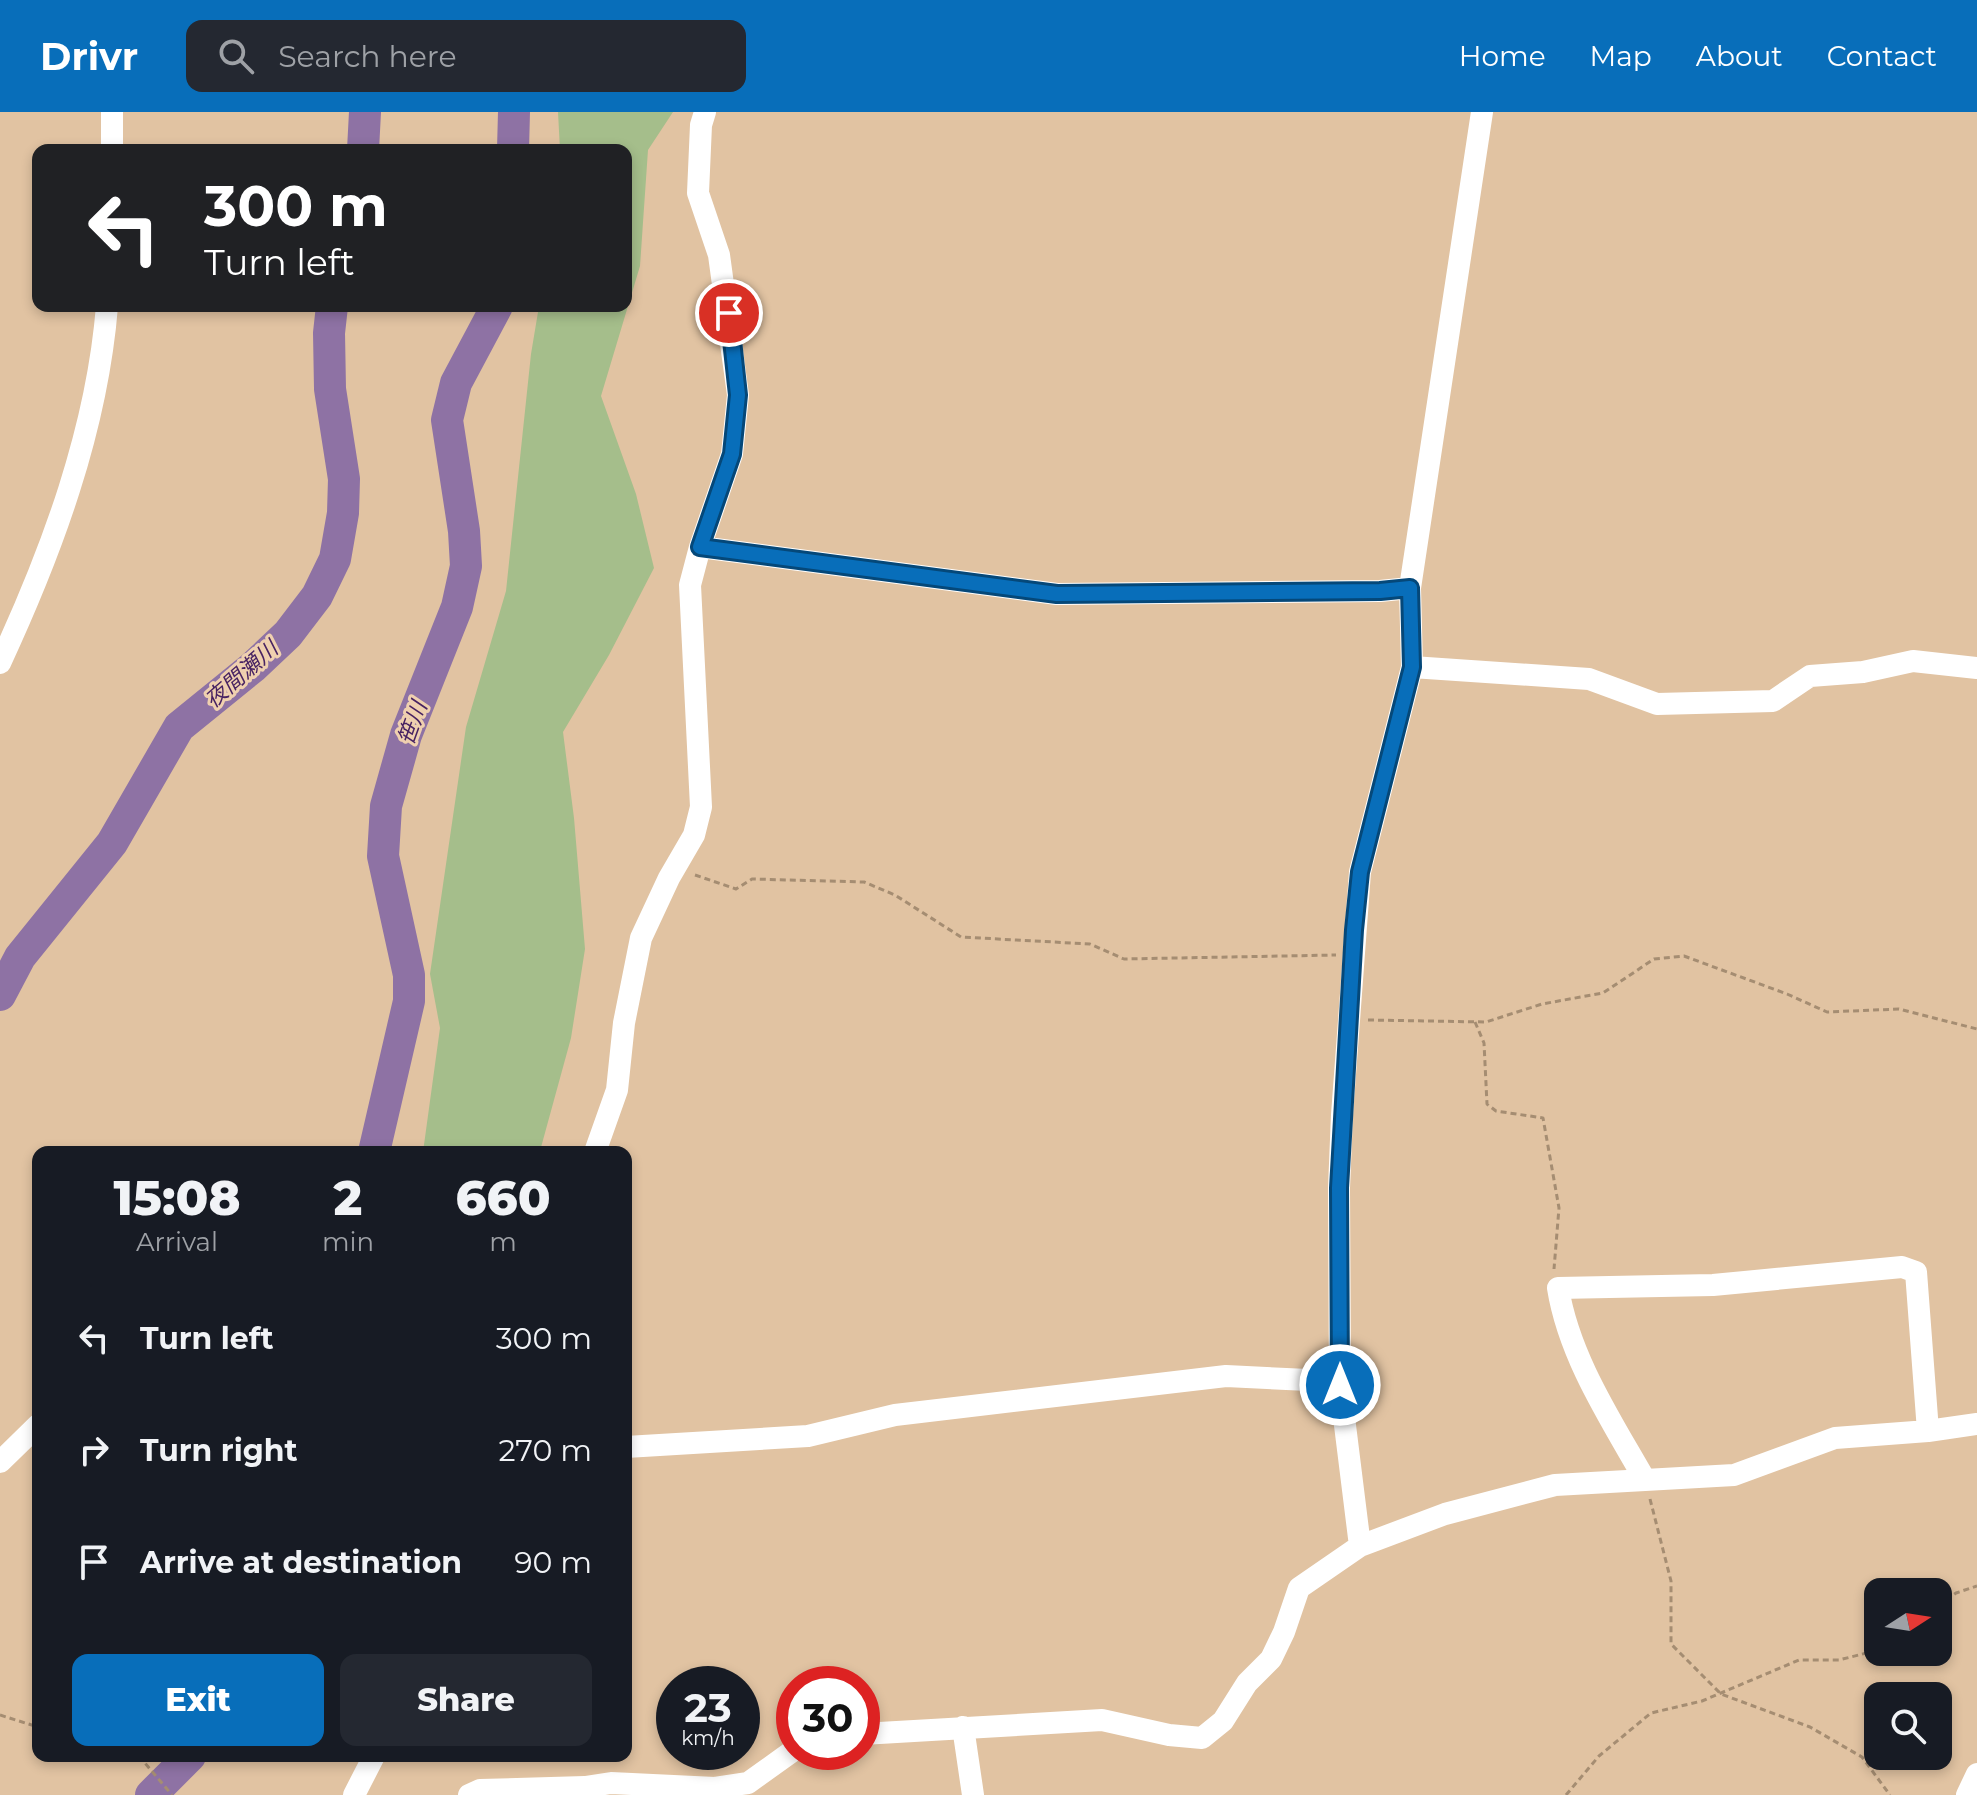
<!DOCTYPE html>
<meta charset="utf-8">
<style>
:root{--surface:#171b24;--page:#242831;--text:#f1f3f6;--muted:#9ea1a6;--accent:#086eba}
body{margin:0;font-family:Montserrat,"Noto Sans JP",sans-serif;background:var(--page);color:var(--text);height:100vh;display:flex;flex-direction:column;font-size:30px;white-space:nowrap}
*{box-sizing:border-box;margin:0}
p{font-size:26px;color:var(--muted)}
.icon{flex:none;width:44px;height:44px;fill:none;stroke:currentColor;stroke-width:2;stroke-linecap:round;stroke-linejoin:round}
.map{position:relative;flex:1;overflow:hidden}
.drawer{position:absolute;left:32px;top:1034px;width:600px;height:616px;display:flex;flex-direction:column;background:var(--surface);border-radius:16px;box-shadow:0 4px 12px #0003}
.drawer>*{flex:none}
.guide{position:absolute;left:32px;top:32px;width:600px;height:168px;border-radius:16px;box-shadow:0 4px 12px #0003;background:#202124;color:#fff;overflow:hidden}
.needle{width:52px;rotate:78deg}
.tools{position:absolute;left:1864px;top:1466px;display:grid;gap:16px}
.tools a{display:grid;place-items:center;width:88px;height:88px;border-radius:16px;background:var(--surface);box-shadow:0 4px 12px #0003;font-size:40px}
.speed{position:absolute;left:656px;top:1554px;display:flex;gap:16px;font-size:40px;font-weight:700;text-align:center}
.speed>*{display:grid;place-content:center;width:104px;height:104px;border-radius:50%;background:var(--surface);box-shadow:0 4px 12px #0003;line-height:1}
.speed small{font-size:20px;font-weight:400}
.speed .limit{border:12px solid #d22;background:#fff;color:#111}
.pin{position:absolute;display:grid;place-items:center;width:68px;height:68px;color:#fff;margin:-34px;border:4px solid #fff;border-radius:50%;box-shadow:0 2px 8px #0007}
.me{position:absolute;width:88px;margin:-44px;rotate:0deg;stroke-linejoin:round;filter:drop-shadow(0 0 6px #0008)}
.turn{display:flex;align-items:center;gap:28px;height:168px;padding:0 40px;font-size:36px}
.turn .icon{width:104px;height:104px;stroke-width:2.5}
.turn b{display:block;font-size:56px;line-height:68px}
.eta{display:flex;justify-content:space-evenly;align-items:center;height:136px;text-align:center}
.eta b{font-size:48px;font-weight:800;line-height:56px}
.button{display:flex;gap:16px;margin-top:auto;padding:16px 40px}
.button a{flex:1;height:92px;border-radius:16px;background:var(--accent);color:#fff;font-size:32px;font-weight:800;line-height:92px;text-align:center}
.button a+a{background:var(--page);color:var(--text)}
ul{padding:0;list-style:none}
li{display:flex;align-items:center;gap:24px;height:112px;padding:0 40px}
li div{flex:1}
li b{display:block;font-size:30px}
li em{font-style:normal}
header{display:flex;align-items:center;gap:48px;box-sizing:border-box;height:112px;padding:0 40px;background:var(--accent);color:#fff}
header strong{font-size:38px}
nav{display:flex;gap:44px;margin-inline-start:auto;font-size:28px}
.search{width:560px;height:72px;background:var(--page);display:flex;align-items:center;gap:20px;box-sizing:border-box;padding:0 28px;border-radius:16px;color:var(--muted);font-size:30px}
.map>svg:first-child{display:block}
.green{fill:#a5be8b}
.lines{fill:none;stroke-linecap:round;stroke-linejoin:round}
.river{stroke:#8e72a4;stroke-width:32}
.path{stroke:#a58d72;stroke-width:3;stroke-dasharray:6 4;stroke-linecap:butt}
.minor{stroke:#fff;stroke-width:22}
.route-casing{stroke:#054879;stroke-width:20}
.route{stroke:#086eba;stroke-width:14}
.labels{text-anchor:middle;stroke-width:6;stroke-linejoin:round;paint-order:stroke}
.water-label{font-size:22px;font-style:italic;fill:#482362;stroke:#efd0af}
</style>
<header>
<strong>Drivr</strong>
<div class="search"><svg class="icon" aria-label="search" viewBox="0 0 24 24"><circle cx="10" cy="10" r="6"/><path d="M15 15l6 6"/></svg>Search here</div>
<nav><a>Home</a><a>Map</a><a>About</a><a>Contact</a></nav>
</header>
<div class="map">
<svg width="1977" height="1683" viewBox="0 0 1977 1683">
<rect width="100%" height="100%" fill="#e1c3a2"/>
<!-- green -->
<path class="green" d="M558 0H673L648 38 640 154 601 284 636 382 654 456 609 543 563 620 574 706 585 837 571 926 540 1039 423 1040 440 916 430 862 466 615 506 479 531 242 539 194H626V38H560Z"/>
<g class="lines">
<!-- river -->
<path class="river" d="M363 38 365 0
M513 38 514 0
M0 883 20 845 112 731 179 615 253 555 288 522 317 484 335 447 343 401 344 367 330 277 329 221 332 194
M374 1040 409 889V863L383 744 386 694 406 623 457 495 466 454 464 419 447 308 456 271 497 194
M151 1683 190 1644"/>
<!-- path -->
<path class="path" d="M695 763 736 777 752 767 864 770 895 783 961 825 1090 832 1124 847 1336 843
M1368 908 1486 910 1542 892 1603 881 1654 847 1684 844 1787 882 1827 900 1899 897 1977 917
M1475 910 1484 931 1487 992 1496 999 1543 1006 1559 1096 1554 1157
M1650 1387 1671 1469V1532L1721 1582 1810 1615 1862 1645 1890 1683
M1938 1494 1956 1481 1977 1474
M0 1603 38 1615
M139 1644 172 1683
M1566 1683 1599 1644 1651 1601 1702 1589 1799 1548H1839L1878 1538"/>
<!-- minor -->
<path class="minor" d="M112 0V38
M700 435 1057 482 1380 479 1410 476
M0 551C52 439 97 318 107 194
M1412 555 1589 567 1657 592 1773 589 1810 564 1863 560 1913 549 1977 556
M595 1040 617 978 624 911 641 826 669 766 694 723 701 695 690 473 700 435 732 342 738 283 719 143 698 81 701 13 705 0
M626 1335 808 1324 895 1303 1226 1264 1308 1268 1340 1273
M0 1350 38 1313
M1645 1368 1734 1363 1835 1326 1928 1319 1977 1312
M1360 1434 1340 1273 1339 1076 1342 1003 1360 760 1412 555 1410 476 1482 0
M963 1615 973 1683
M862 1622 1102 1608 1169 1623 1202 1626 1223 1609 1247 1571 1271 1547 1284 1520 1299 1476 1360 1434 1445 1402 1555 1373 1645 1368C1611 1308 1569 1245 1558 1176L1713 1173 1902 1155 1916 1160 1928 1319
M354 1683 374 1644
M469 1683 480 1678 585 1675 611 1671 715 1676 748 1671 794 1638
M1967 1683 1977 1662"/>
</g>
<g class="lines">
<defs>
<path id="route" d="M729 201 738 283 732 342 700 435 1057 482 1380 479 1410 476 1412 555 1360 760 1354 818 1339 1076 1340 1273"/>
</defs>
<!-- route casing -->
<use href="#route" class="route-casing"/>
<!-- route -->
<use href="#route" class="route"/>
</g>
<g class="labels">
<!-- water labels -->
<g class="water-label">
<text transform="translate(241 562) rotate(-41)" y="8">夜間瀬川</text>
<text transform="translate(412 611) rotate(-70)" y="8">笹川</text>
</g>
</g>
</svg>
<div class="tools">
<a><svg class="needle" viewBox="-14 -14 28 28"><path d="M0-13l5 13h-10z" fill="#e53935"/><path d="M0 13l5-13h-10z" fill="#9ea1a6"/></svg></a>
<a><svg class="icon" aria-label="search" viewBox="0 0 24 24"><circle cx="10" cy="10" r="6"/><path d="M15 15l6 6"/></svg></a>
</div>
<div class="speed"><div>23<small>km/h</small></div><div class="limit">30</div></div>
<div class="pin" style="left:729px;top:201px;background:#d93025"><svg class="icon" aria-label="arrive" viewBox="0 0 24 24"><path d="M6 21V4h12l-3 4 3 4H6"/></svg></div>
<svg class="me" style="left:1340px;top:1273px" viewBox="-20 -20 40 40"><circle r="17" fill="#086eba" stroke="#fff" stroke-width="3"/><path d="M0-11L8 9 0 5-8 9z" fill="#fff"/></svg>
<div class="guide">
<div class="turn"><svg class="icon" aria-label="left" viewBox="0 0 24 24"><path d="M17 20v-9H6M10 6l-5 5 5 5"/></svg><div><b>300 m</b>Turn left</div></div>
</div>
<section class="drawer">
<div class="eta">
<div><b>15:08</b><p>Arrival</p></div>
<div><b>2</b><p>min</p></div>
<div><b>660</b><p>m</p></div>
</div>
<ul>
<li><svg class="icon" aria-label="left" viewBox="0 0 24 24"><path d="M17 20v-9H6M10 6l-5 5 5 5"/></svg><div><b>Turn left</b></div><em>300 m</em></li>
<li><svg class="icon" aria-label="right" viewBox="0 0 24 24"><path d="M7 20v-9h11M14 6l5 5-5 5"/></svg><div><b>Turn right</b></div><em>270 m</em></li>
<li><svg class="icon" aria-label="arrive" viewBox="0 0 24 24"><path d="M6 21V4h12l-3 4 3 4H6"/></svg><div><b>Arrive at destination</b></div><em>90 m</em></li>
</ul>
<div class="button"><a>Exit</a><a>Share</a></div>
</section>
</div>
